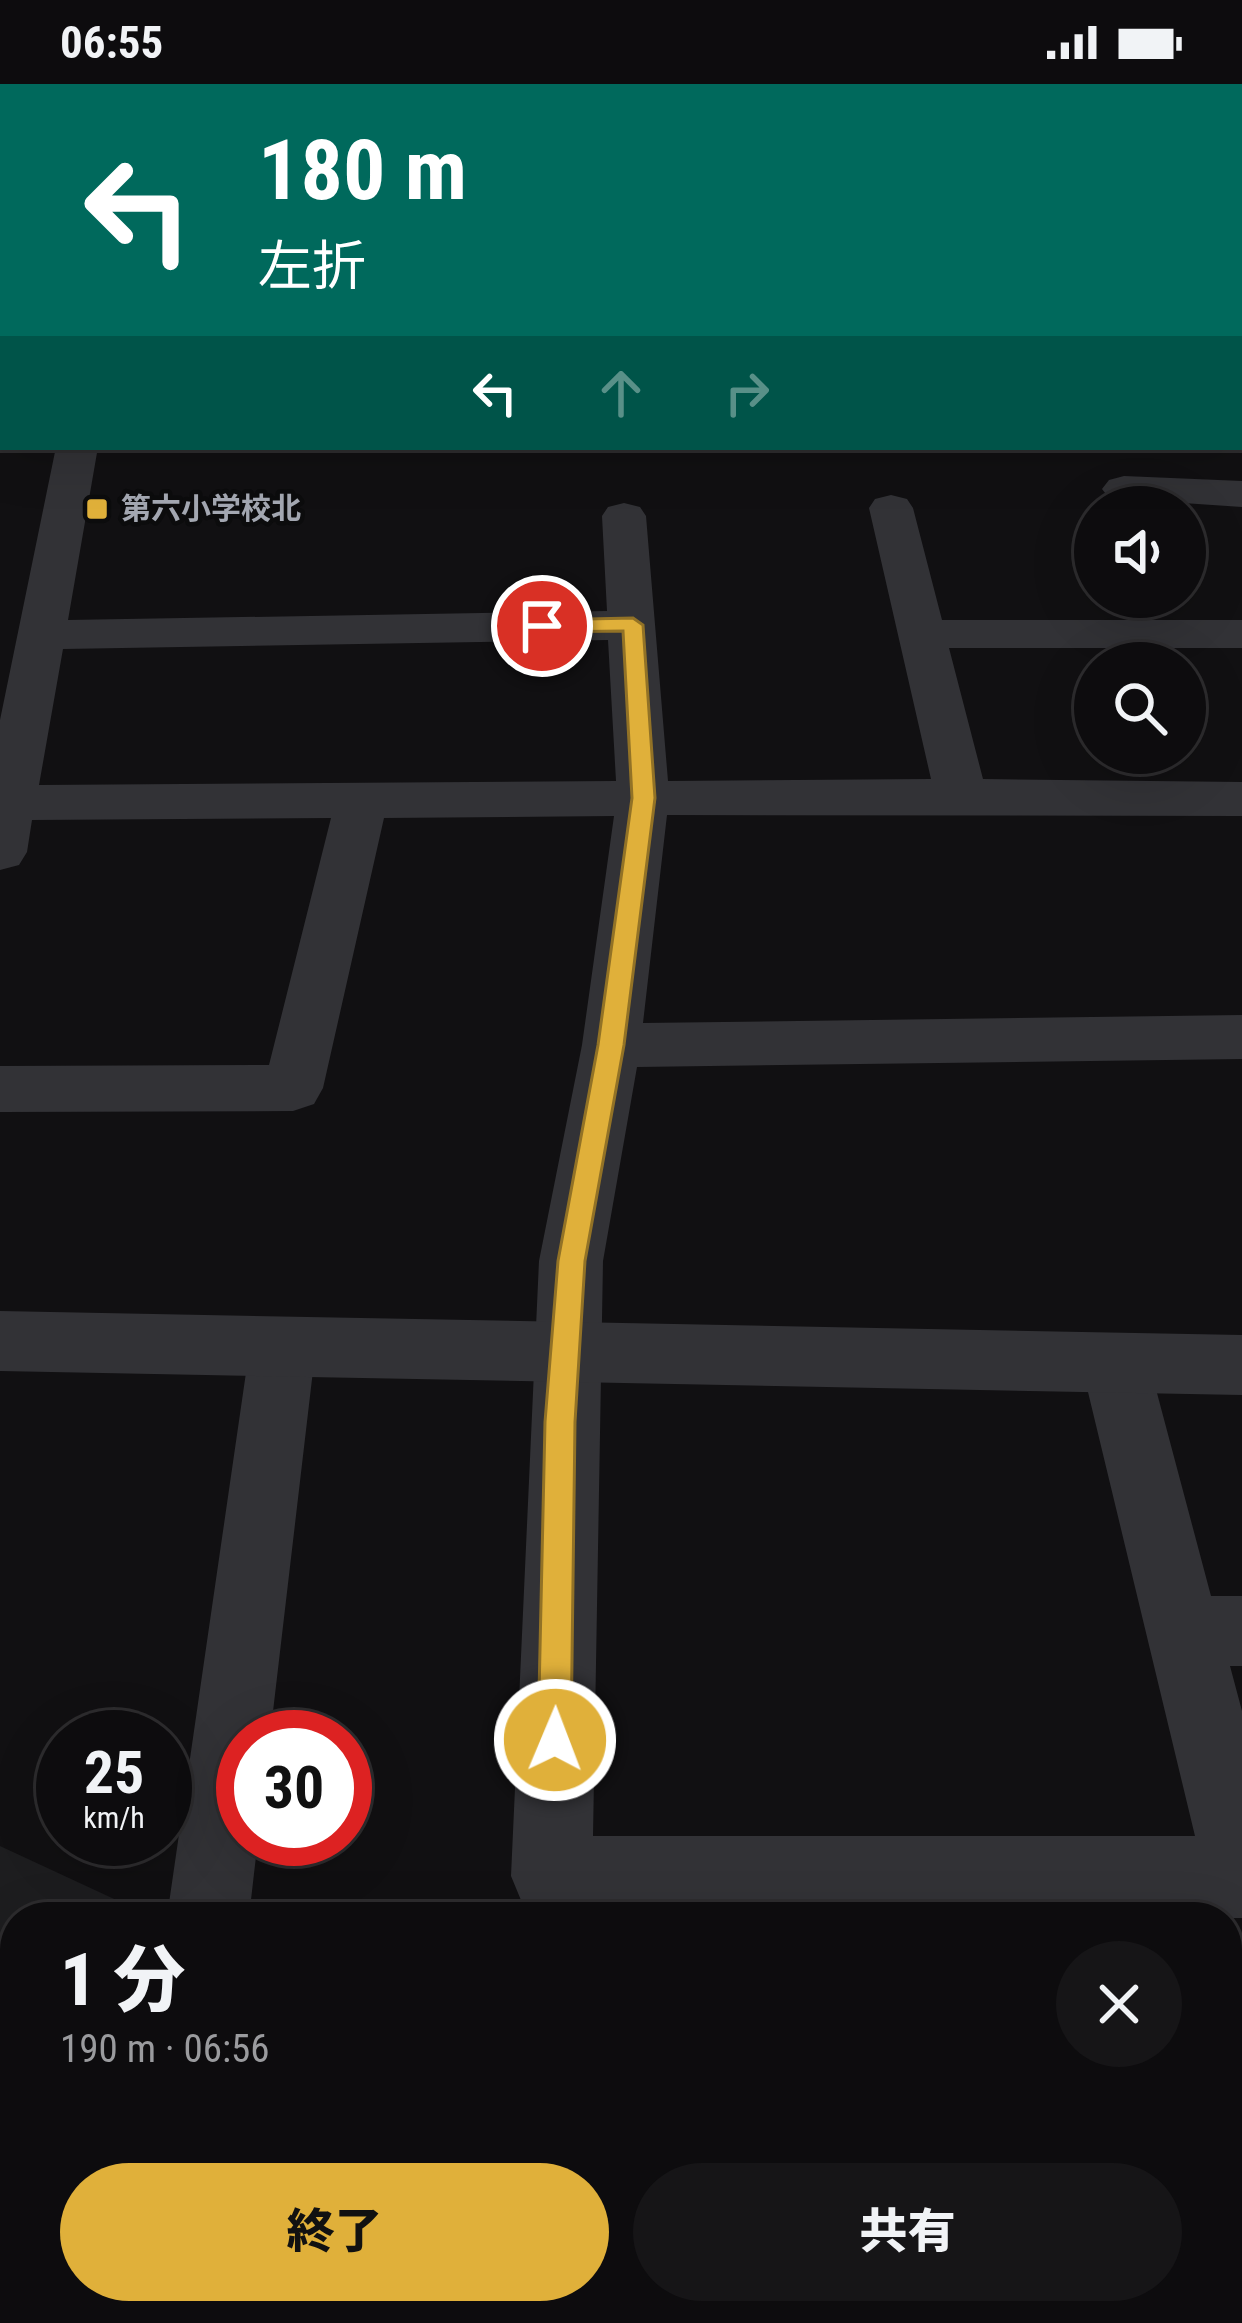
<!DOCTYPE html>
<html lang="ja">
<meta charset="utf-8">
<style>
:root{--surface:#0d0c0e;--page:#161517;--text:#f1f3f6;--muted:#9a9b9e;--line:#2d2c2e;--accent:#e0b03a}
body{margin:0;font-family:"Roboto Condensed","Noto Sans JP",sans-serif;background:var(--page);color:var(--text);height:100vh;display:flex;flex-direction:column;font-size:45px;white-space:nowrap}
*{box-sizing:border-box;margin:0}
p{font-size:39px;color:var(--muted)}
.icon{flex:none;width:66px;height:66px;fill:none;stroke:currentColor;stroke-width:2;stroke-linecap:round;stroke-linejoin:round}
.map{position:relative;flex:1;overflow:hidden}
.panel{position:absolute;left:0px;top:1818px;width:1242px;height:423px;display:flex;flex-direction:column;background:var(--surface);border-radius:48px 48px 0 0;box-shadow:0 12px 48px #0002,0 0 0 3px var(--line)}
.panel>*{flex:none}
.guide{position:absolute;left:0px;top:0px;width:1242px;height:366px;box-shadow:0 12px 48px #0002,0 0 0 3px var(--line);background:#00695c;color:#fff;overflow:hidden}
.fabs{position:absolute;left:1074px;top:402px;display:grid;gap:24px}
.fabs a{display:grid;place-items:center;width:132px;height:132px;border-radius:50%;background:var(--surface);box-shadow:0 12px 48px #0002,0 0 0 3px var(--line);font-size:60px}
.speed{position:absolute;left:36px;top:1626px;display:flex;gap:24px;font-size:60px;font-weight:700;text-align:center}
.speed>*{display:grid;place-content:center;width:156px;height:156px;border-radius:50%;background:var(--surface);box-shadow:0 12px 48px #0002,0 0 0 3px var(--line);line-height:1}
.speed small{font-size:30px;font-weight:400}
.speed .limit{border:18px solid #d22;background:#fff;color:#111}
.pin{position:absolute;display:grid;place-items:center;width:102px;height:102px;color:#fff;margin:-51px;border:6px solid #fff;border-radius:50%;box-shadow:0 3px 12px #0007}
.me{position:absolute;width:132px;margin:-66px;rotate:1deg;stroke-linejoin:round;filter:drop-shadow(0 0 9px #0008)}
.turn{display:flex;align-items:center;gap:42px;height:252px;padding:0 60px;font-size:54px}
.turn .icon{width:156px;height:156px;stroke-width:2.5}
.turn b{display:block;font-size:84px;line-height:102px}
.lanes{display:flex;align-items:center;height:114px;padding:0 60px;background:#0003;justify-content:center;gap:60px;direction:ltr}
.lanes .off{opacity:.35}
.round{display:grid;place-items:center;flex:none;width:126px;height:126px;border-radius:63px;background:var(--page)}
.overview{display:flex;align-items:center;justify-content:space-between;height:204px;padding:0 60px}
h1{font-size:72px;font-weight:800;line-height:90px}
.primary-button{display:flex;gap:24px;margin-top:auto;padding:24px 60px}
.primary-button a{flex:1;height:138px;border-radius:72px;background:var(--accent);color:#111;font-size:48px;font-weight:800;line-height:138px;text-align:center}
.primary-button a+a{background:var(--page);color:var(--text)}
.status{display:flex;justify-content:space-between;align-items:center;height:84px;padding:0 60px;background:var(--surface);direction:ltr}
.status svg{height:33px;fill:currentColor}
.map>svg:first-child{display:block}
.built{fill:#1d1d1f}
.building{fill:#404145}
.lines{fill:none;stroke-linecap:round;stroke-linejoin:round}
.minor{fill:#323236;fill-rule:evenodd}
.tertiary{fill:#323236;fill-rule:evenodd}
.rail{stroke:#4b4c51;stroke-width:12;stroke-dasharray:20 15;stroke-linecap:butt}
.route{fill:#e0b03a;stroke:#927226;stroke-width:3}
.poi-dot{fill:#e0b03a;stroke:#0c0c0d;stroke-width:4.5}
.labels{text-anchor:middle;stroke-width:9;stroke-linejoin:round;paint-order:stroke}
.far-poi-label{font-size:30px;font-weight:bold;fill:#a3a7b1;stroke:#0c0c0d;text-anchor:start}
</style>
<div class="status"><b>06:55</b><svg viewBox="0 0 49 12"><path d="M0 12V9h3v3zM5 12V6h3v6zM10 12V3h3v9zM15 12V0h3v12zM26 1h20v11H26zM47 4h2v5h-2z"/></svg></div>
<div class="map">
<svg width="1242" height="2239" viewBox="0 0 1242 2239">
<rect width="100%" height="100%" fill="#111012"/>
<!-- built -->
<path class="built" d="M0 1762 153 1833H15V1996L0 1988Z
M1227 2200 1242 2203V2239H498L472 2226H1227Z"/>
<!-- building -->
<path class="building" d="M0 2038 15 2046V2226H365L359 2239H0Z"/>
<g class="lines">
<!-- minor -->
<path class="minor" d="M739 0H820L823 3H741Z
M1131 0H1163L1166 3H1132Z
M1239 24H1242V44H1239Z
M0 147H3V169H0Z
M1239 248H1242V272H1239Z
M0 334H3V360H0Z
M56 363H98L68 536 607 527 602 432 608 423 624 419 640 423 646 432 668 697 931 695 869 424 875 415 891 411 907 415 913 424 942 536H1242V564H949L983 695 1242 698V732L667 731 643 939 1242 931V975L637 983 603 1177 593 1752H1195L1081 1279 1091 1259 1115 1250 1139 1259 1149 1279 1211 1512H1242V1582H1230L1242 1627V1834L552 1833 523 1821 511 1792 539 1177 582 961 614 732 384 734 323 1004 314 1020 293 1027 0 1028V982L269 981 331 734 32 736 27 768 19 781 0 786V636ZM608 556 616 697 39 701 63 565Z
M1124 392 1242 397V423L1109 414 1102 405 1109 396Z
M283 1233 307 1241 316 1261 270 1653H243V1755H258L249 1833H167L250 1261 259 1241Z"/>
<!-- tertiary -->
<path class="tertiary" d="M1239 118H1242V140H1239Z
M0 1227 1242 1251V1311L0 1287Z"/>
<!-- rail -->
<path class="rail" d="M0 1893 15 1900
M0 1948 15 1955
M579 2226 607 2239
M725 2226 754 2239"/>
</g>
<!-- route -->
<path class="route" d="M633 534 643 541 655 714 624 961 585 1177 575 1338 571 1656 567 1667 555 1672 543 1667 538 1656 545 1338 558 1177 598 961 632 714 623 547 542 548 532 542 542 536Z"/>
<!-- markers -->
<rect class="poi-dot" x="85" y="413" width="24" height="24" rx="6"/>
<g class="labels">
<!-- far-poi labels -->
<g class="far-poi-label">
<text x="121" y="435">第六小学校北</text>
</g>
</g>
</svg>
<div class="fabs">
<a><svg class="icon" aria-label="sound" viewBox="0 0 24 24"><path d="M4 9h4l5-4v14l-5-4H4zM17 9q2 3 0 6"/></svg></a>
<a><svg class="icon" aria-label="search" viewBox="0 0 24 24"><circle cx="10" cy="10" r="6"/><path d="M15 15l6 6"/></svg></a>
</div>
<div class="speed"><div>25<small>km/h</small></div><div class="limit">30</div></div>
<div class="pin" style="left:542px;top:542px;background:#d93025"><svg class="icon" aria-label="arrive" viewBox="0 0 24 24"><path d="M6 21V4h12l-3 4 3 4H6"/></svg></div>
<svg class="me" style="left:555px;top:1656px" viewBox="-20 -20 40 40"><circle r="17" fill="#e0b03a" stroke="#fff" stroke-width="3"/><path d="M0-11L8 9 0 5-8 9z" fill="#fff"/></svg>
<div class="guide">
<div class="turn"><svg class="icon" aria-label="left" viewBox="0 0 24 24"><path d="M17 20v-9H6M10 6l-5 5 5 5"/></svg><div><b>180 m</b>左折</div></div>
<div class="lanes"><svg class="icon" aria-label="left" viewBox="0 0 24 24"><path d="M17 20v-9H6M10 6l-5 5 5 5"/></svg><svg class="icon off" aria-label="ahead" viewBox="0 0 24 24"><path d="M12 20V5M6 11l6-6 6 6"/></svg><svg class="icon off" aria-label="right" viewBox="0 0 24 24"><path d="M7 20v-9h11M14 6l5 5-5 5"/></svg></div>
</div>
<section class="panel">
<div class="overview"><div><h1>1 分</h1><p>190 m · 06:56</p></div><a class="round"><svg class="icon" aria-label="close" viewBox="0 0 24 24"><path d="M6 6l12 12M18 6L6 18"/></svg></a></div>
<div class="primary-button"><a>終了</a><a>共有</a></div>
</section>
</div>
